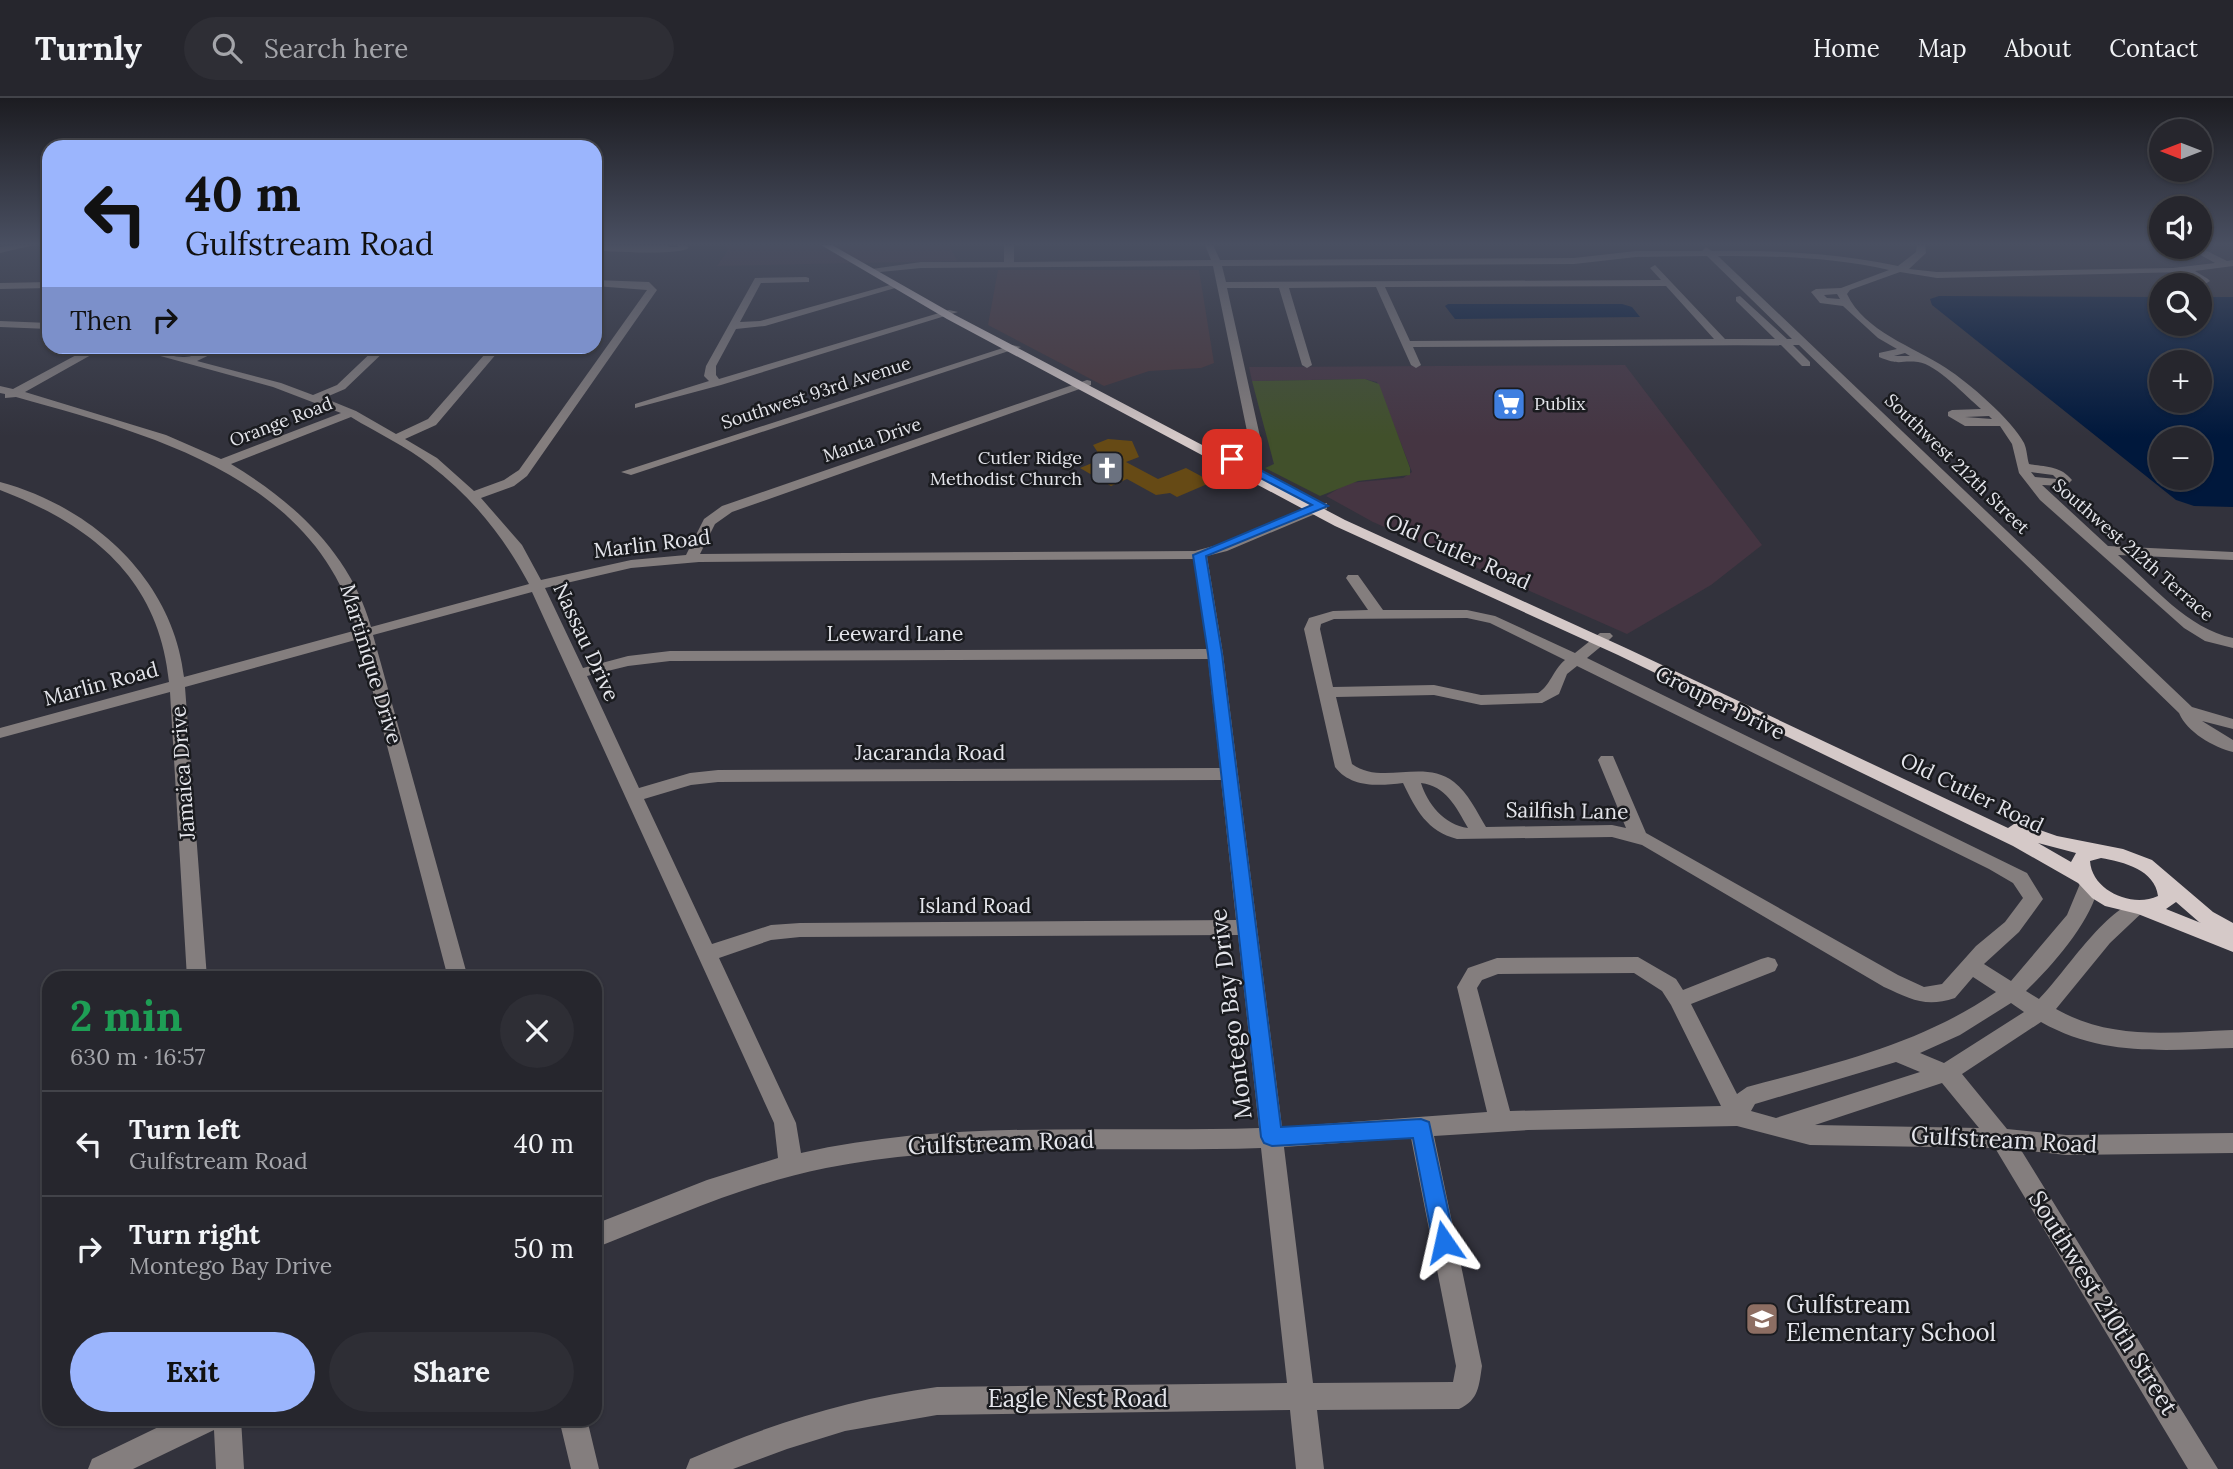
<!DOCTYPE html>
<meta charset="utf-8">
<style>
:root{--surface:#26262d;--page:#2e2e35;--text:#f1f3f6;--muted:#a4a5aa;--line:#424349;--accent:#9bb5fd}
body{margin:0;font-family:Lora,serif;background:var(--page);color:var(--text);height:100vh;display:flex;flex-direction:column;font-size:26px;white-space:nowrap}
*{box-sizing:border-box;margin:0}
p{font-size:23px;color:var(--muted)}
.icon{flex:none;width:38px;height:38px;fill:none;stroke:currentColor;stroke-width:2;stroke-linecap:round;stroke-linejoin:round}
.map{position:relative;flex:1;overflow:hidden}
.details{position:absolute;left:42px;top:873px;width:560px;height:455px;display:flex;flex-direction:column;background:var(--surface);border-radius:21px;box-shadow:0 2px 5px #0004,0 0 0 2px var(--line)}
.details>*{flex:none}
.guide{position:absolute;left:42px;top:42px;width:560px;height:214px;border-radius:21px;box-shadow:0 2px 5px #0004,0 0 0 2px var(--line);background:#9bb5fd;color:#111;overflow:hidden}
.needle{width:46px;rotate:270deg}
.controls{position:absolute;left:2149px;top:21px;display:grid;gap:14px}
.controls a{display:grid;place-items:center;width:63px;height:63px;border-radius:50%;background:var(--surface);box-shadow:0 2px 5px #0004,0 0 0 2px var(--line);font-size:35px}
.pin{position:absolute;display:grid;place-items:center;width:60px;height:60px;color:#fff;margin:-30px;border-radius:14px;box-shadow:0 4px 10px #0006}
.me{position:absolute;width:77px;margin:-38px;rotate:349deg;stroke-linejoin:round;filter:drop-shadow(0 0 5px #0008)}
.turn{display:flex;align-items:center;gap:24px;height:147px;padding:0 28px;font-size:32px}
.turn .icon{width:91px;height:91px;stroke-width:2.5}
.turn b{display:block;font-size:49px;line-height:60px}
.then{display:flex;align-items:center;height:66px;padding:0 28px;background:#0003;gap:14px;font-size:26px}
.round{display:grid;place-items:center;flex:none;width:74px;height:74px;border-radius:37px;background:var(--page)}
.overview{display:flex;align-items:center;justify-content:space-between;height:119px;padding:0 28px}
h1{font-size:42px;font-weight:700;line-height:52px;color:#1e9e55}
.action{display:flex;gap:14px;margin-top:auto;padding:14px 28px}
.action a{flex:1;height:80px;border-radius:42px;background:var(--accent);color:#111;font-size:28px;font-weight:700;line-height:80px;text-align:center}
.action a+a{background:var(--page);color:var(--text)}
ul{padding:0;list-style:none}
li{display:flex;align-items:center;gap:21px;height:105px;padding:0 28px;border-top:2px solid var(--line)}
li div{flex:1}
li b{display:block;font-size:26px}
li em{font-style:normal}
header{display:flex;align-items:center;gap:42px;box-sizing:border-box;height:98px;padding:0 35px;background:var(--surface);border-bottom:2px solid var(--line)}
header strong{font-size:33px}
nav{display:flex;gap:38px;margin-inline-start:auto;font-size:24px}
.search{width:490px;height:63px;background:var(--page);display:flex;align-items:center;gap:18px;box-sizing:border-box;padding:0 24px;border-radius:38px;color:var(--muted);font-size:26px}
.map>svg:first-child{display:block}
.commercial{fill:#453542}
.medical{fill:#49353a}
.green{fill:#41502b}
.water{fill:#00183c;fill-rule:evenodd}
.building{fill:#664a15}
.lines{fill:none;stroke-linecap:round;stroke-linejoin:round}
.minor{fill:#847e7e;fill-rule:evenodd}
.major{fill:#d5c9c8;fill-rule:evenodd}
.route{fill:#1a73e8;stroke:#114b97;stroke-width:2}
.labels{text-anchor:middle;stroke-width:5;stroke-linejoin:round;paint-order:stroke}
.far-street-label{font-size:18px;fill:#e4e5eb;stroke:#1a1b1f}
.far-poi-label{font-size:18px;fill:#e4e5eb;stroke:#1a1b1f;text-anchor:start}
.street-label{font-size:21px;fill:#e4e5eb;stroke:#1a1b1f}
.near-street-label{font-size:24px;fill:#e4e5eb;stroke:#1a1b1f}
.near-poi-label{font-size:24px;fill:#e4e5eb;stroke:#1a1b1f;text-anchor:start}
</style>
<header>
<strong>Turnly</strong>
<div class="search"><svg class="icon" aria-label="search" viewBox="0 0 24 24"><circle cx="10" cy="10" r="6"/><path d="M15 15l6 6"/></svg>Search here</div>
<nav><a>Home</a><a>Map</a><a>About</a><a>Contact</a></nav>
</header>
<div class="map">
<svg width="2233" height="1371" viewBox="0 0 2233 1371">
<rect width="100%" height="100%" fill="#32323c"/>
<!-- commercial -->
<path class="commercial" d="M724 147H949L957 163 717 168 728 152Z
M1625 267 1762 447 1711 487 1627 536 1373 424 1326 398 1348 385 1403 380 1412 374 1377 284 1365 281 1252 283 1249 269Z"/>
<!-- medical -->
<path class="medical" d="M998 172H1199L1214 265 1201 270 1149 273 1104 288 988 227Z"/>
<!-- green -->
<path class="green" d="M1365 281 1379 286 1410 370V377L1358 383 1320 398 1265 370 1274 366 1252 283Z"/>
<!-- water -->
<path class="water" d="M1939 198 2161 199V226H2200V199H2233V409L2194 408 2176 402 1932 207 1930 201ZM2161 264H2200V303H2161ZM2161 341H2200V380H2161Z
M1448 206H1622L1632 209 1640 219 1455 221 1445 208Z"/>
<!-- building -->
<path class="building" d="M1108 341 1132 343 1139 359 1126 364 1158 381 1186 370 1212 384 1177 399 1170 395 1156 397 1127 381 1111 388 1080 370 1102 361 1093 347Z"/>
<g class="lines">
<!-- minor -->
<path class="minor" d="M15 147H34L0 155V149Z
M595 147H669L668 149H678L677 147H686L689 150C676 158 614 153 595 153Z
M1004 147H1014V164L1211 162 1205 147H1213L1220 162 1574 160 1636 153H1702L1706 149 1712 153C1775 152 1837 155 1898 168L1916 154 1917 147H1925L1926 155 1909 171 1937 174 2173 170 2215 165 2195 154 2169 152 2165 149H2199L2227 163 2233 162V168L2195 173 2208 181 2210 183 2205 186 2170 185 2165 182 2170 179 2192 180 2183 174 1937 180 1900 174 1850 192 1847 196C1864 233 1914 249 1946 270 1968 284 2012 322 2024 345 2027 351 2027 360 2029 366 2046 369 2061 368 2072 382L2066 388 2042 387 2108 448 2233 454V462L2118 457C2152 487 2188 531 2233 540V550L2205 543 2184 530 2040 402 2019 375 2012 346 2000 328H1965L1948 318V314L1952 312 1981 311C1967 299 1936 266 1918 264 1899 262 1901 268 1879 259V255L1897 251 1878 240 1843 208 1820 205 1811 194 1816 191 1841 190 1889 172C1833 159 1775 158 1718 158L2192 609 2233 621V631L2202 623 2233 642V654C2213 649 2187 634 2179 615L1799 247H1793L1810 264V268H1802L1781 247 1413 249 1421 267 1416 270 1411 267 1376 189 1289 190 1312 267 1307 270 1302 267 1279 190H1227L1261 343 1256 354 1224 369 1218 365 1220 362 1247 349 1249 343 1213 168 921 170 870 175 865 172 921 164H1004ZM1707 158 1792 241H1787L1740 198 1736 199V203L1775 241H1725L1655 167 1650 170 1661 182 1226 184 1222 168 1574 166 1636 159ZM1666 188 1714 241 1410 243 1385 189ZM1837 196 1840 201 1827 200 1824 197ZM1905 255 1910 258H1894ZM1989 318 1992 321 1965 319ZM2031 374 2053 377 2057 381 2035 379Z
M806 179 809 180V184L761 185 740 224 760 223 897 185 902 188 765 228 736 231 716 268V277L719 281 949 212 958 214 721 287 635 310V306L709 283 704 278 706 268 755 180Z
M595 182 649 184 657 192 527 378 514 388 481 400 522 447 541 482 631 462 686 457 704 421 722 408 1087 282 1091 283V287L732 414 715 426 700 456 1195 453 1217 447 1317 405H1327V411L1227 453 1207 458 1223 556 1282 1029 1487 1014 1457 889 1468 870 1497 860 1638 859 1676 881 1683 892 1761 861 1768 859 1775 861 1778 867 1775 873 1691 906 1737 996 1747 989C1833 966 1921 946 1996 894L1973 879 1955 900C1925 910 1911 901 1884 889L1642 747 1612 739 1457 741C1427 733 1416 712 1403 685 1379 688 1351 690 1335 669L1304 531 1309 520 1333 513 1368 512 1346 480 1348 477H1358L1383 512H1467L1495 518 1575 555 1600 535H1610L1613 538 1610 541 1587 560 2027 775 2043 801 2019 834 1984 866 2011 883 2067 817 2082 781H2096L2099 786C2092 823 2053 867 2026 893L2039 901C2060 882 2114 796 2144 805L2147 810 2110 845 2056 911C2112 943 2171 934 2233 932V950C2165 952 2103 959 2041 924L1962 976 2007 1031 2066 1037 2233 1035V1055L2066 1057 2021 1052 2218 1371H2188L1995 1050 1810 1047 1737 1028 1528 1032 1434 1038 1482 1268C1479 1287 1479 1302 1459 1311L1317 1312 1324 1371H1296L1290 1312 937 1317 845 1333 787 1351 733 1371H686L690 1361C770 1326 850 1301 937 1289L1287 1285 1261 1050C1116 1055 969 1042 826 1070 745 1086 672 1120 595 1150V1126L707 1082 778 1060 774 1025 532 494 373 537 468 880H448L359 541 185 589 207 880H187L170 594 0 640V630L169 584C159 481 92 427 0 392V384C93 409 173 482 184 579L357 532C316 379 149 336 16 299L5 300V296L0 295V288L13 291 93 248H107L25 294 166 337 221 361 341 315 273 289 124 248C146 248 168 260 185 259 197 259 209 248 228 248L197 263 281 285 313 297 337 287 378 248H390L345 291 324 300 356 313 396 336 428 321 492 248H503L436 327 405 341 437 360 474 393 504 382 519 372 647 192 595 188ZM351 319C377 335 406 348 430 367 472 399 504 439 529 486L371 529C351 456 293 403 231 366ZM1194 461 1207 551 670 553 628 558 583 570 545 490 631 470 699 464ZM1467 520 1490 525 1565 562C1552 573 1551 587 1538 595L1481 597 1434 587 1333 589 1320 531 1321 526 1334 521ZM1208 561 1220 670 718 672 690 675 639 690 587 578 628 568 670 563ZM1577 568 1989 771 2013 785 2023 800 2005 824 1976 848 1942 886 1924 889 1898 877 1646 735 1613 658H1601L1598 662 1626 730 1612 727 1486 729C1477 714 1468 695 1454 684 1423 660 1382 688 1352 666L1336 599 1434 597 1481 607 1542 605 1559 596 1567 576ZM1221 682 1236 822 800 825 771 827 712 846 644 701 691 687 718 684ZM1421 685C1446 688 1456 709 1468 730 1444 727 1427 705 1421 685ZM1238 837 1259 1030C1106 1035 951 1021 801 1055L796 1025 719 860 771 842 800 839ZM1634 875 1662 893 1671 907 1721 1008 1510 1013 1477 890 1482 882 1498 876ZM2011 905 2024 914 1944 965 1920 955 1960 937ZM1896 964 1920 974 1776 1020 1751 1013 1755 1006ZM1942 985 1979 1030 1815 1027ZM1411 1040 1456 1268 1453 1284 1313 1285 1284 1049Z
M49 184V190L0 191V185Z
M0 223 49 225V231L0 229Z
M1012 247 1021 249 631 377 621 374Z
M175 1321H241L244 1371H216L214 1332 133 1371H88L92 1361Z
M559 1321H587L599 1371H571Z"/>
<!-- major -->
<path class="major" d="M821 147H832L955 217 1345 422 1628 551 2008 730 2017 724 2057 738 2123 751 2152 762 2213 814 2233 825V854L2138 816 2105 808 2092 800 2078 785 2013 748 1618 557 1335 428 947 221ZM2038 745 2076 755 2071 764ZM2101 760C2124 764 2155 772 2158 798 2132 810 2092 793 2090 763ZM2176 804 2199 824 2201 825 2166 811Z"/>
</g>
<!-- sky -->
<linearGradient id="sky" x2="0" y2="1"><stop stop-color="#1c1c21"/><stop offset="0.43" stop-color="#494f61"/><stop offset="1" stop-color="#494f61" stop-opacity="0"/></linearGradient>
<rect width="2233" height="339" fill="url(#sky)"/>
<!-- route -->
<path class="route" d="M1232 357 1328 408 1206 458 1222 556 1281 1029 1421 1021 1429 1024 1455 1144 1452 1151 1444 1154 1436 1151 1433 1144 1413 1040 1272 1048 1264 1045 1261 1039 1208 556 1193 457 1312 407 1228 363 1226 361Z"/>
<!-- icons -->
<defs>
<symbol id="supermarket-square" viewBox="-11 -11 22 22"><rect x="-9" y="-9" width="18" height="18" rx="4" fill="#3f7fe0" stroke="#1a1b1f"/><path d="M-6-5.5h2.5l.6 2H6L4.5 2H-2.5L-4.4-4H-6ZM-1.5 3.2a1.3 1.3 0 1 0 .1 0ZM3 3.2a1.3 1.3 0 1 0 .1 0Z" fill="#fff"/></symbol>
<symbol id="church-square" viewBox="-11 -11 22 22"><rect x="-9" y="-9" width="18" height="18" rx="4" fill="#6b7280" stroke="#1a1b1f"/><path d="M-1.2-6h2.4v3.5h3.3v2.4h-3.3V6h-2.4V-.1h-3.3v-2.4h3.3Z" fill="#fff"/></symbol>
<symbol id="school-square" viewBox="-11 -11 22 22"><rect x="-9" y="-9" width="18" height="18" rx="4" fill="#8d6e63" stroke="#1a1b1f"/><path d="M0-5L7-2L0 1L-7-2ZM-4 1L0 2.5L4 1V4Q0 6-4 4Z" fill="#fff"/></symbol>
</defs>
<g fill-rule="evenodd">
<use href="#supermarket-square" x="1490" y="287" width="38" height="38"/>
<use href="#church-square" x="1088" y="351" width="38" height="38"/>
<use href="#school-square" x="1743" y="1202" width="38" height="38"/>
</g>
<g class="labels">
<!-- far-street labels -->
<g class="far-street-label">
<text transform="translate(816 295) rotate(-18)" y="6">Southwest 93rd Avenue</text>
<text transform="translate(281 324) rotate(-21)" y="6">Orange Road</text>
<text transform="translate(872 342) rotate(-19)" y="6">Manta Drive</text>
<text transform="translate(1957 366) rotate(44)" y="6">Southwest 212th Street</text>
<text transform="translate(2133 452) rotate(41)" y="6">Southwest 212th Terrace</text>
</g>
<!-- far-poi labels -->
<g class="far-poi-label">
<text x="1534" y="312">Publix</text>
<text x="1082" y="366" text-anchor="end">Cutler Ridge<tspan x="1082" dy="21">Methodist Church</tspan></text>
</g>
<!-- street labels -->
<g class="street-label">
<text transform="translate(652 446) rotate(-7)" y="7">Marlin Road</text>
<text transform="translate(1458 454) rotate(24)" y="7">Old Cutler Road</text>
<text x="895" y="543">Leeward Lane</text>
<text transform="translate(586 544) rotate(65)" y="7">Nassau Drive</text>
<text transform="translate(371 566) rotate(73)" y="7">Martinique Drive</text>
<text transform="translate(101 586) rotate(-15)" y="7">Marlin Road</text>
<text transform="translate(1720 605) rotate(26)" y="7">Grouper Drive</text>
<text x="930" y="662">Jacaranda Road</text>
<text transform="translate(183 675) rotate(-94)" y="7">Jamaica Drive</text>
<text transform="translate(1972 695) rotate(26)" y="7">Old Cutler Road</text>
<text transform="translate(1567 713) rotate(1)" y="7">Sailfish Lane</text>
<text x="975" y="815">Island Road</text>
</g>
<!-- near-street labels -->
<g class="near-street-label">
<text transform="translate(1231 916) rotate(-97)" y="8">Montego Bay Drive</text>
<text transform="translate(2004 1042) rotate(3)" y="8">Gulfstream Road</text>
<text transform="translate(1001 1045) rotate(-2)" y="8">Gulfstream Road</text>
<text transform="translate(2103 1205) rotate(58)" y="8">Southwest 210th Street</text>
<text x="1078" y="1309">Eagle Nest Road</text>
</g>
<!-- near-poi labels -->
<g class="near-poi-label">
<text x="1786" y="1215">Gulfstream<tspan x="1786" dy="28">Elementary School</tspan></text>
</g>
</g>
</svg>
<div class="controls">
<a><svg class="needle" viewBox="-14 -14 28 28"><path d="M0-13l5 13h-10z" fill="#e53935"/><path d="M0 13l5-13h-10z" fill="#a4a5aa"/></svg></a>
<a><svg class="icon" aria-label="sound" viewBox="0 0 24 24"><path d="M4 9h4l5-4v14l-5-4H4zM17 9q2 3 0 6"/></svg></a>
<a><svg class="icon" aria-label="search" viewBox="0 0 24 24"><circle cx="10" cy="10" r="6"/><path d="M15 15l6 6"/></svg></a>
<a>+</a>
<a>−</a>
</div>
<div class="pin" style="left:1232px;top:361px;background:#d93025"><svg class="icon" aria-label="arrive" viewBox="0 0 24 24"><path d="M6 21V4h12l-3 4 3 4H6"/></svg></div>
<svg class="me" style="left:1444px;top:1144px" viewBox="-20 -20 40 40"><path d="M0-17L14 15 0 8-14 15z" fill="#1a73e8" stroke="#fff" stroke-width="4"/></svg>
<div class="guide">
<div class="turn"><svg class="icon" aria-label="left" viewBox="0 0 24 24"><path d="M17 20v-9H6M10 6l-5 5 5 5"/></svg><div><b>40 m</b>Gulfstream Road</div></div>
<div class="then">Then<svg class="icon" aria-label="right" viewBox="0 0 24 24"><path d="M7 20v-9h11M14 6l5 5-5 5"/></svg></div>
</div>
<section class="details">
<div class="overview"><div><h1>2 min</h1><p>630 m · 16:57</p></div><a class="round"><svg class="icon" aria-label="close" viewBox="0 0 24 24"><path d="M6 6l12 12M18 6L6 18"/></svg></a></div>
<ul>
<li><svg class="icon" aria-label="left" viewBox="0 0 24 24"><path d="M17 20v-9H6M10 6l-5 5 5 5"/></svg><div><b>Turn left</b><p>Gulfstream Road</p></div><em>40 m</em></li>
<li><svg class="icon" aria-label="right" viewBox="0 0 24 24"><path d="M7 20v-9h11M14 6l5 5-5 5"/></svg><div><b>Turn right</b><p>Montego Bay Drive</p></div><em>50 m</em></li>
</ul>
<div class="action"><a>Exit</a><a>Share</a></div>
</section>
</div>
